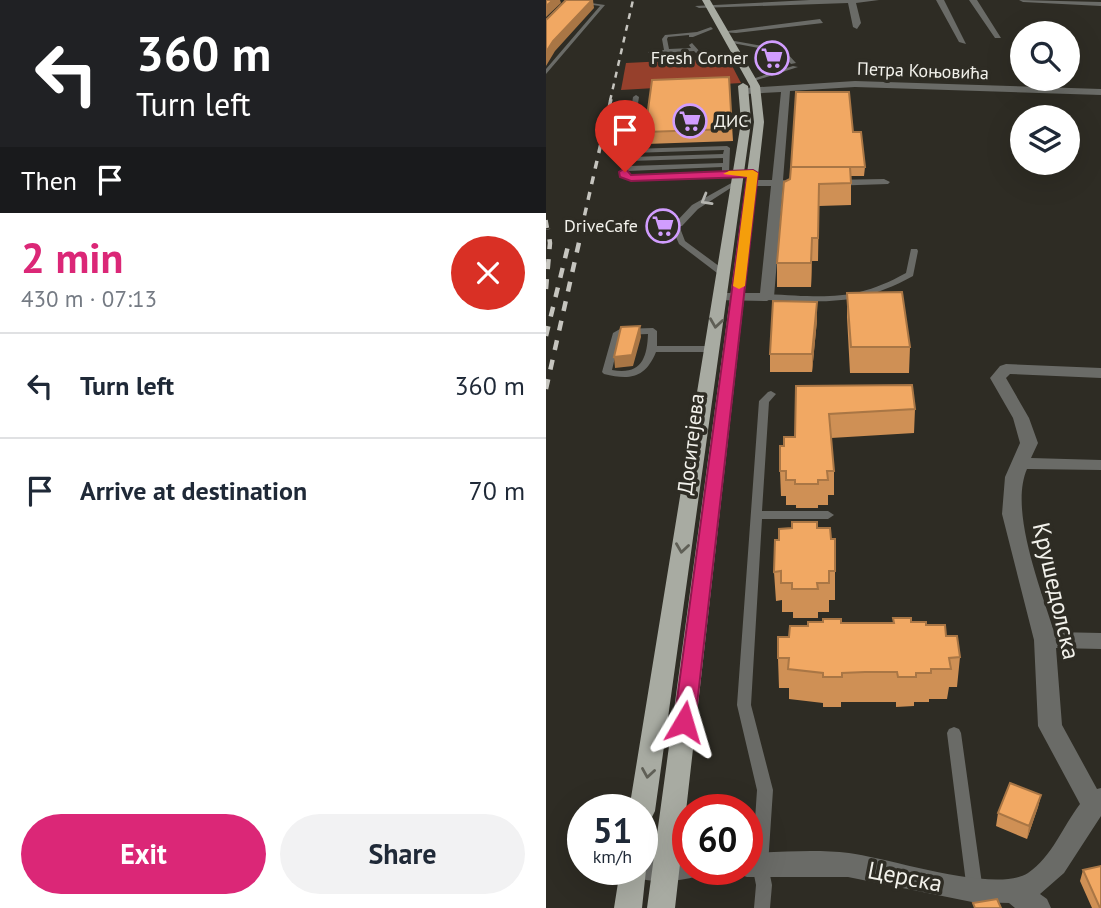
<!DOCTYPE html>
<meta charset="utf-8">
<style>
:root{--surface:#fff;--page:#f2f2f3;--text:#1f2937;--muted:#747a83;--line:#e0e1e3;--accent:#db2777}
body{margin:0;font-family:"PT Sans",sans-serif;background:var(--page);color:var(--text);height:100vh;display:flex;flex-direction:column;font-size:26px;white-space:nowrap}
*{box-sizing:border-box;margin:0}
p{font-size:23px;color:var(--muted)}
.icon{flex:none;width:38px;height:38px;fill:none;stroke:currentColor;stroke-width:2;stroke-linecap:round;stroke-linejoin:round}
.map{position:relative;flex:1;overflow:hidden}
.drawer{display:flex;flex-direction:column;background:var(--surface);width:546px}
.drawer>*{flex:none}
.banner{background:#202124;color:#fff;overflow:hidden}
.fabs{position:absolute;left:464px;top:21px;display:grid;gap:14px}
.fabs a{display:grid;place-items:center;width:70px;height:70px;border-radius:50%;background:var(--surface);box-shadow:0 7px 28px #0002;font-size:35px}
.speed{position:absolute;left:21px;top:794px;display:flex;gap:14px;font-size:35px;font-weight:700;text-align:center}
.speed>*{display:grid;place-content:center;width:91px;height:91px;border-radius:50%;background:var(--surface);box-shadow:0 7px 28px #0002;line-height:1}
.speed small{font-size:18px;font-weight:400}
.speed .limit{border:10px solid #d22;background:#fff;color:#111}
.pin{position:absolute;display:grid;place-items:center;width:60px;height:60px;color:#fff;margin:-72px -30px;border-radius:50% 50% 50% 0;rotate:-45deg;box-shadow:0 0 7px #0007}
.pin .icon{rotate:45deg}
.me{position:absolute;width:77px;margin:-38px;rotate:7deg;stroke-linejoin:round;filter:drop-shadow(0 0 5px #0008)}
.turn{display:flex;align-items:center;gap:24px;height:147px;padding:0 21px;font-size:32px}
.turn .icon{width:91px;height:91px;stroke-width:2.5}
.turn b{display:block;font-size:49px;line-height:60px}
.then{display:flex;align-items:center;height:66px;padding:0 21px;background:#0003;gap:14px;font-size:26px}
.round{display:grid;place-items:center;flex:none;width:74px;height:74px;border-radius:37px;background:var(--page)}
.headline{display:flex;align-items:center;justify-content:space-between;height:119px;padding:0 21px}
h1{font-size:42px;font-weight:700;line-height:52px;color:var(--accent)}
.primary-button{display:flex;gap:14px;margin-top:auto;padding:14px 21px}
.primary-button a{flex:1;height:80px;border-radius:42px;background:var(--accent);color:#fff;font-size:28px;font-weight:700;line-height:80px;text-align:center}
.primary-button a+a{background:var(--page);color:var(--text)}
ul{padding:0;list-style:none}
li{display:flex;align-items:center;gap:21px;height:105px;padding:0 21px;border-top:2px solid var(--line)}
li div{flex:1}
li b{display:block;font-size:26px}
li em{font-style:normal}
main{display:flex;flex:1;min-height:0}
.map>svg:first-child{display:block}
.forest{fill:#96402c}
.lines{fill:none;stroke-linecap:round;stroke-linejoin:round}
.lane{fill:#6a6b67;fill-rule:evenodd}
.street{fill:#6a6b67;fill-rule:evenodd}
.primary{fill:#a8aba2;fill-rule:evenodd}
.rail-far2{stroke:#c6c5bf;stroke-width:2.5;stroke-dasharray:6 6;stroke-linecap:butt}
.rail-far1{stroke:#c6c5bf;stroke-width:3.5;stroke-dasharray:8 8;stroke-linecap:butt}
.rail{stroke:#c6c5bf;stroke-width:4.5;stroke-dasharray:10 10;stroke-linecap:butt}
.wall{fill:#cf9055}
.shaded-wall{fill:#a97645}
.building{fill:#f1a863;stroke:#a97645;stroke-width:2}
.oneway{stroke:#b5b5b0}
.oneway2{stroke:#5f5f56}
.route{fill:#db2777;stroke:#8e194d;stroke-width:2}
.slow{fill:#f59e0b}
.labels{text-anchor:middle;stroke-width:7;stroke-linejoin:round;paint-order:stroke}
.far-poi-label{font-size:18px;fill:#f2f1eb;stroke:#2e2c24;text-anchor:end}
.far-street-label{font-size:18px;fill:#f2f1eb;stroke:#2e2c24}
.street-label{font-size:21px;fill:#f2f1eb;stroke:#2e2c24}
.near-street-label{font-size:24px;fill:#f2f1eb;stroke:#2e2c24}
</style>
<main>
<section class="drawer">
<div class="banner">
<div class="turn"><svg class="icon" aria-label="left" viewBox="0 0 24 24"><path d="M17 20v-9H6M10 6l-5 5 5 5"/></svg><div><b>360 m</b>Turn left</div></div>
<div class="then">Then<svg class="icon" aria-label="arrive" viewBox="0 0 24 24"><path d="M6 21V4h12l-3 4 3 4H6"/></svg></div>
</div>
<div class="headline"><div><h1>2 min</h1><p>430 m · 07:13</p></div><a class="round" style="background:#d93025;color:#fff"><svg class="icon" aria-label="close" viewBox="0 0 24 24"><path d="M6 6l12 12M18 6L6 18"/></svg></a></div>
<ul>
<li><svg class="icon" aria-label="left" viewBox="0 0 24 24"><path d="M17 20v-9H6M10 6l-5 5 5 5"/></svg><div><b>Turn left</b></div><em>360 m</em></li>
<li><svg class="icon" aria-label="arrive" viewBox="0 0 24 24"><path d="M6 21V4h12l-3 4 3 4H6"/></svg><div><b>Arrive at destination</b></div><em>70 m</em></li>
</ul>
<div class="primary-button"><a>Exit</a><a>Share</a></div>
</section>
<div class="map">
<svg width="555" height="908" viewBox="0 0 555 908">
<rect width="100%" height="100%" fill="#2e2c24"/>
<!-- forest -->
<path class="forest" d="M182 58 195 83 75 90 80 63Z"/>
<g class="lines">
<!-- lane -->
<path class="lane" d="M31 1 59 5 0 74V69L54 6 33 3Z
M165 27 167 29 147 37H143V35L122 37 121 39 123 49 145 48 143 45 146 43 154 52 182 56 184 59 152 55 148 51 105 54 102 52 118 50 116 39 119 35 151 32Z
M183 40 238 50 250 63 245 64 234 52 181 42Z
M247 66 252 67 208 81 203 80Z
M90 95 93 97 85 149 181 146 184 148 183 172 198 171 201 173 200 174 79 178 76 168 87 97ZM178 150 177 154 84 157 85 153ZM177 158V163L83 166 84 161ZM176 167V172L84 175 82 171Z
M189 181 194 182 152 209 136 226H130V222L146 205Z
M128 228H134L139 241 181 272V276H175L133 244 127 230Z
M365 249H371L372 251 367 276C312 306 281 302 221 300L217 297 221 294C278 297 308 302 360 273Z
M107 328 111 331V346H166L171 349 166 352H110C99 379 83 380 58 374L56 372 67 333 74 329ZM102 334C101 359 95 375 66 370L74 336 76 335Z
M225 391 230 394 223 402 216 511H282L288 515 282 519H216L205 705 227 790 222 865 226 885 224 908H208L210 885 206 865 211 790 191 705 213 401 222 392Z
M408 727 413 729 415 733 437 891 435 896 429 899 423 896 421 891 401 733 403 729Z"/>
<!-- street -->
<path class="street" d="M264 0H333L310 3 315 23 311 29 307 27 302 3 153 8 149 6Z
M390 0H398L420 44 413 42Z
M423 0H431L455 38H449Z
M473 0 555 2V6L477 2Z
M274 19 277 23 190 33 174 32Z
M309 81 555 89V95L309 87 244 91 237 180 250 183 237 186 228 297 221 301 169 300V294L174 293H214L225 186H205L199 183 205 180H226L235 92 199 94 194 91 199 88Z
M338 179 344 182 342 184 282 186 276 183 282 180Z
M460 364 555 368V378L464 374 460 378 483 418 492 443 485 458 555 460V470L481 469C463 510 495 589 508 632L555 633V649L510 648 516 725 551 789 555 788V816L518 873 494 894 501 899 505 908H469L463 903 426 902 302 877H201L192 874 190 870H201V853C235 852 270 849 303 853 343 858 450 894 482 873 506 857 517 826 534 804L492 726 488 640 456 514 459 477 474 443 467 418 444 378 454 366Z
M142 855V870H154L151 876C134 882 104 883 87 877L83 870H96V856Z"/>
<!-- primary -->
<path class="primary" d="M156 0H164L214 86 218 122 129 908H101L208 122 204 86Z
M197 83 202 86 205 122 109 811 105 819 96 822V810H83L195 122 192 86Z
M96 861 100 870 96 908H68L74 870H96Z"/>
<!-- rail-far2 -->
<path class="rail-far2" d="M64 101 87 0"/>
<!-- rail-far1 -->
<path class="rail-far1" d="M0 220 2 231
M35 231 65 99"/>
<!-- rail -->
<path class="rail" d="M0 289 4 243 2 229
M0 336 23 242
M0 389 36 229"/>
</g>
<!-- wall -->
<path class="wall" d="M183 77 187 141 100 144 99 132Z
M307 132 319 167 318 176H305V205L273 206 272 261H266L265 287H231V263L244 179Z
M301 293 364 347 363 373H304L301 317Z
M271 302V320L266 372H224V354Z
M250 386 369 409 368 433 285 438 288 471V495H282V505H272V508H250V505H240V496H235L234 471 238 446 249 437Z
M271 528 285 539 289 571V600H283V612H272V618H247V612H236V600L230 601 228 572 233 540Z
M347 618 380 625 400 636 414 657 411 687H403L401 699H383V702H368V706L350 707V702H295V707H277V703L243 699V688H233L232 658 243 637 262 626 295 623H347Z
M495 795 492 807 481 839 450 826 452 813Z
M537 870 555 908H546L534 881Z"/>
<!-- shaded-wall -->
<path class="shaded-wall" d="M5 0H14L15 3 0 17V6Z
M46 0H47L48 8 9 51 0 66V52L7 41Z
M266 238V261L265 287V263Z
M271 302V320L266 372V354Z
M94 326 95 337 87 366 69 368 68 357Z
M495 795 492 807 481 839 483 826Z"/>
<!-- building -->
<path class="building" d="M0 0H7L0 6Z
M20 0H46L7 41 0 52V20Z
M183 77 186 129 99 132 106 80Z
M250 92H303L307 132H315L319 167H245Z
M245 167H304L305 183 273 184 272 238H266L265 263H231L238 182 244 179Z
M356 292 364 347H305L301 293Z
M227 301 271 302 266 354H224Z
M94 326 86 355 68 357 75 327Z
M366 385 369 409 283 414 288 471H281L282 480H272V484H249V480H240V471H234V446H238V437H249L250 386Z
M246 522H271V528H284L285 539H289V571H283V583H271L272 589H246V583H235V571L228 572 229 540H233V529L246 528Z
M347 618H365V622H380V625H399L400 636H411L414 657 403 658 405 669H385V673H370V677H352L351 672H319L296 673V677H277V673L242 669 243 658H232V637H243L244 626H262V622H277V619H295V623H348Z
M464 783 495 795 483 826 452 813Z
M555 866V908H554L537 870Z
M451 899 455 908H429L427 903Z"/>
<!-- one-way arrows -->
<defs><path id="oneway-chevron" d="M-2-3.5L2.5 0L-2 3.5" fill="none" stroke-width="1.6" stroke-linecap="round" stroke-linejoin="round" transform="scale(1.75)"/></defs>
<use class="oneway" href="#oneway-chevron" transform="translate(160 200) rotate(150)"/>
<g class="oneway2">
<use href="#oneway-chevron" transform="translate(170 323) rotate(98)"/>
<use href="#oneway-chevron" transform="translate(136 548) rotate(98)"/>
<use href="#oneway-chevron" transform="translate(102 773) rotate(99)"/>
</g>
<!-- route -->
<path class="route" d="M79 168 85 175 207 170 212 173 149 722 146 729 138 731 131 729 128 722 201 177 85 181 74 177 73 172Z"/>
<!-- slow -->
<path class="slow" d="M207 170 212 173 199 286 193 289 187 286 201 177 177 174 183 171Z"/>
<!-- icons -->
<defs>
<symbol id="supermarket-ring" viewBox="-11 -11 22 22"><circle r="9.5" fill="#2e2c24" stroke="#d19dfe" stroke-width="1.5"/><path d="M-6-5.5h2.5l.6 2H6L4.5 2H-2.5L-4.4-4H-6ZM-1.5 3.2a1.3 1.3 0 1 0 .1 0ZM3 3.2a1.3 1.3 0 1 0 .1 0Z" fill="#d19dfe"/></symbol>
</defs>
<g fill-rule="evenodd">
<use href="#supermarket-ring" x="207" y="39" width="38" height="38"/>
<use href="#supermarket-ring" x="125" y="102" width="38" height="38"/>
<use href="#supermarket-ring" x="98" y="207" width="38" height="38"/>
</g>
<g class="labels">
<!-- far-poi labels -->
<g class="far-poi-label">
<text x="202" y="64">Fresh Corner</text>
<text x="168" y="127" text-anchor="start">ДИС</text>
<text x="92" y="232">DriveCafe</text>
</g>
<!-- far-street labels -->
<g class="far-street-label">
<text transform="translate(377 71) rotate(2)" y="6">Петра Коњовића</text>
</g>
<!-- street labels -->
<g class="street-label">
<text transform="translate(145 444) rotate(-83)" y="7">Доситејева</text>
</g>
<!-- near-street labels -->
<g class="near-street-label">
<text transform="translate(510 591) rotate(77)" y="8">Крушедолска</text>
<text transform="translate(359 877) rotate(11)" y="8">Церска</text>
</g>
</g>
</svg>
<div class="fabs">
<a><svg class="icon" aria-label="search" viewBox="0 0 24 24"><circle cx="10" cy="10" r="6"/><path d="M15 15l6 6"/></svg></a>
<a><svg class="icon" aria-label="layers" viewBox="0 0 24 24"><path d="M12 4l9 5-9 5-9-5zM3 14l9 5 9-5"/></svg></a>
</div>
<div class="speed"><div>51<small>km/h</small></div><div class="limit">60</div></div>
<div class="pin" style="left:79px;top:172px;background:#d93025"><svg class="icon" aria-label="arrive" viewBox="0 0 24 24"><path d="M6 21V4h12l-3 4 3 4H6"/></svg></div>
<svg class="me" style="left:138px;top:722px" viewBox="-20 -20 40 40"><path d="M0-17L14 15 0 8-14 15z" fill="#db2777" stroke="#fff" stroke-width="4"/></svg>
</div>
</main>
